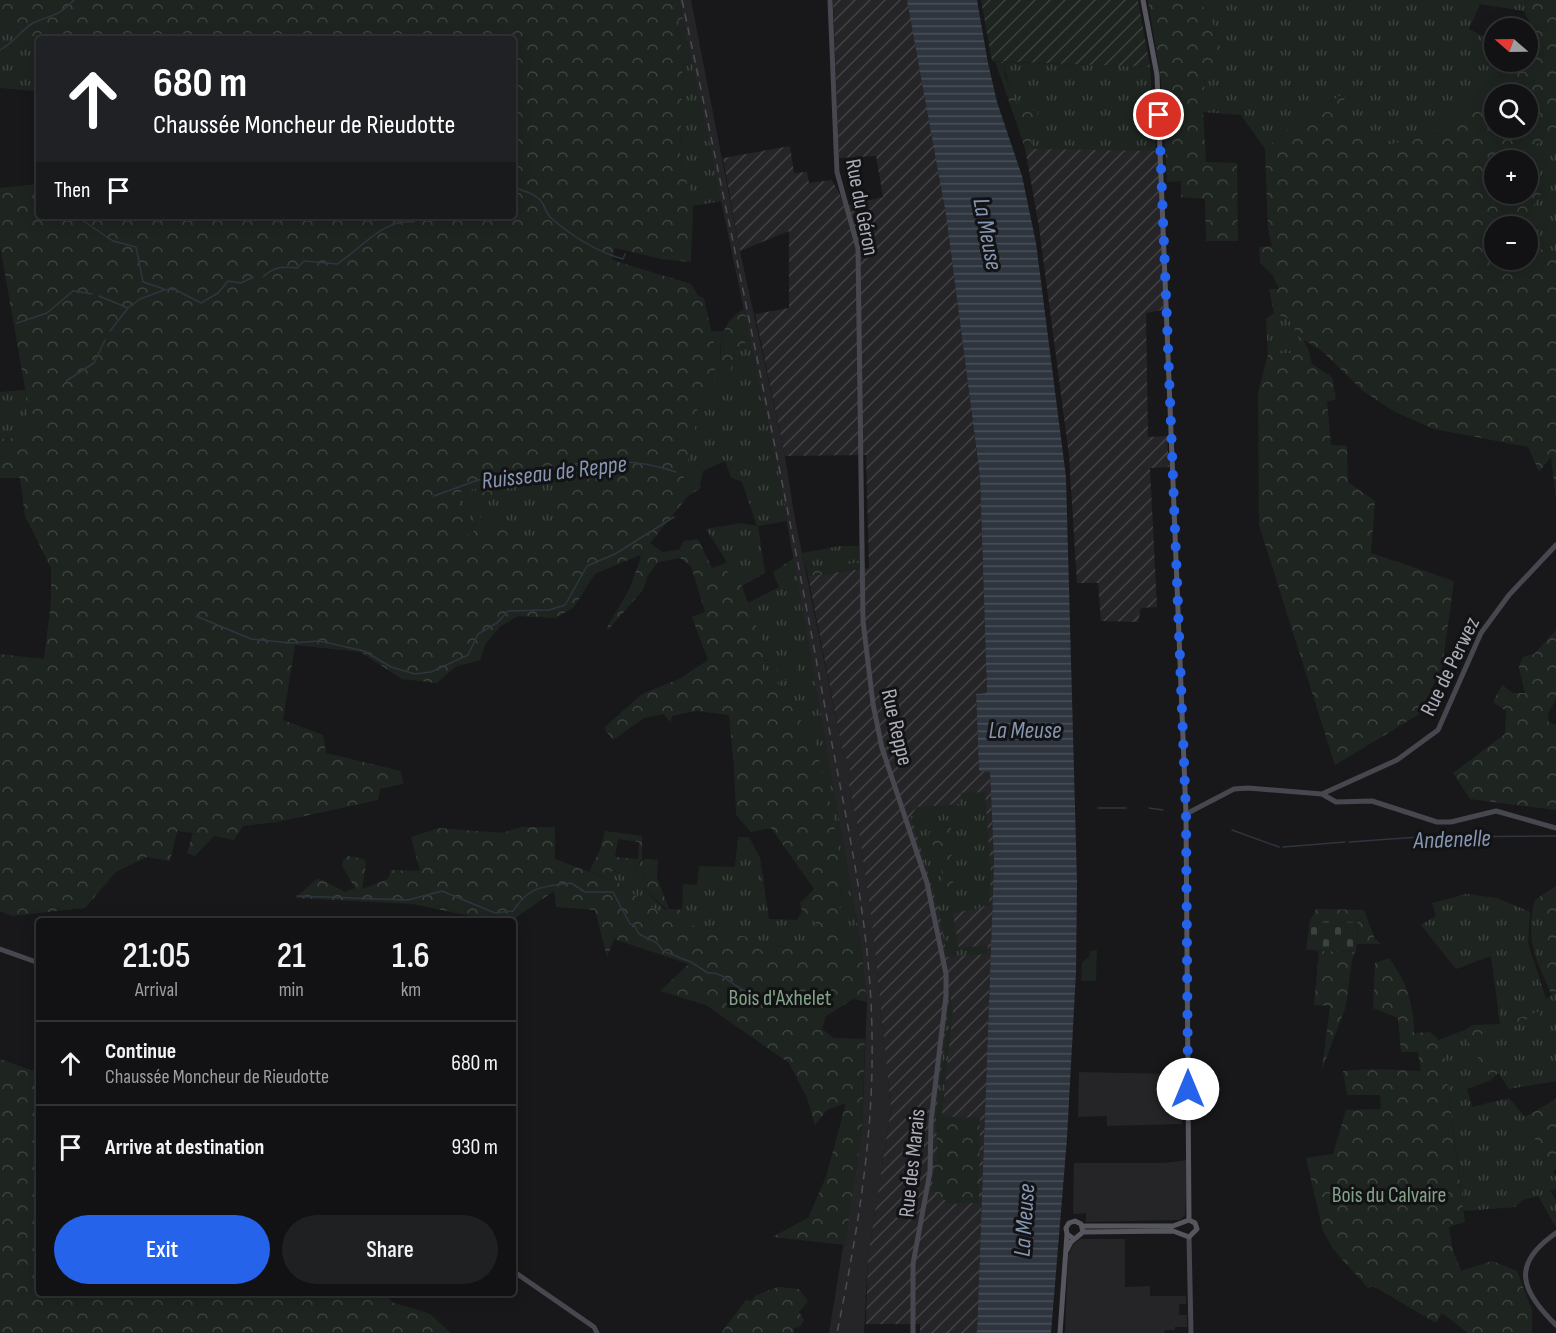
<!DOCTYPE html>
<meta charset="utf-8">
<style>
:root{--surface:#121214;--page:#1f2022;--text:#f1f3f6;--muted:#9c9ea0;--line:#313234;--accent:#2563eb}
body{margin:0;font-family:"Sofia Sans Condensed",sans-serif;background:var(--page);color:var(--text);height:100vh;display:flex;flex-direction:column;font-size:22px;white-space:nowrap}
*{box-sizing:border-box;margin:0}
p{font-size:20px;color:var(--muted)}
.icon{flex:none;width:33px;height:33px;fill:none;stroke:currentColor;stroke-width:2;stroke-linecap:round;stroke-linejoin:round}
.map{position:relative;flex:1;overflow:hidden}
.panel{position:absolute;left:36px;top:918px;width:480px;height:378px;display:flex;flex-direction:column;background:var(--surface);border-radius:6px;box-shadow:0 3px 15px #0003,0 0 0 2px var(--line)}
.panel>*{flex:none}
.guide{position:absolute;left:36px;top:36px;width:480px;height:183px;border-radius:6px;box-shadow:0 3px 15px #0003,0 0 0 2px var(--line);background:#202124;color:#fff;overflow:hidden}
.needle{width:39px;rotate:290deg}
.tools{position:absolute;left:1484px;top:18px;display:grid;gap:12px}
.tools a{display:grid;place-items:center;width:54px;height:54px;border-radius:50%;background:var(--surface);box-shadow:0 3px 15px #0003,0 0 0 2px var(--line);font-size:30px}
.pin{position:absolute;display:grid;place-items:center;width:51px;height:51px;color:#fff;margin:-26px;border:3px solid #fff;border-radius:50%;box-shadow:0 2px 6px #0007}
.me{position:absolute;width:66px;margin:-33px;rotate:0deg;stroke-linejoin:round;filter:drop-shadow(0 0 4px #0008)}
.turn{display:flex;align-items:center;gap:21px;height:126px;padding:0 18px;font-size:27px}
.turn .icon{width:78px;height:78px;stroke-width:2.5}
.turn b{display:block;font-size:42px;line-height:51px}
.then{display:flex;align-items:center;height:57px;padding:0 18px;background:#0003;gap:12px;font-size:22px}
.eta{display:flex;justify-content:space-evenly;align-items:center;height:102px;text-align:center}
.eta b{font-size:36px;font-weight:600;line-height:42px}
.action{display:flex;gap:12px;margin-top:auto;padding:12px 18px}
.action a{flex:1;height:69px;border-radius:36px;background:var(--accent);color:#fff;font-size:24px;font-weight:600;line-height:69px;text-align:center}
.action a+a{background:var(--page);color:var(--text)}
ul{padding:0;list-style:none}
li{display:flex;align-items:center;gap:18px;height:84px;padding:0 18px;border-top:2px solid var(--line)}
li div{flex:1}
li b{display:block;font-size:22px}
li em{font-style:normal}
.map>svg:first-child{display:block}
.built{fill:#252427}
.industrial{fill:url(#industrial-furrows)}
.grass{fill:url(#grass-tufts)}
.forest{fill:url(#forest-crowns);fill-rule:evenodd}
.cemetery{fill:url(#cemetery-stones)}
.garden{fill:url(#garden-furrows)}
.pitch{fill:#1e2520}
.water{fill:url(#water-rules)}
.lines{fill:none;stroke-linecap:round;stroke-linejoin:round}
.stream{stroke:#2f353e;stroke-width:1.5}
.secondary{stroke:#47484f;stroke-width:5}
.primary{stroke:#56565e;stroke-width:5}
.rail{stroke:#4c4d54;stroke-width:1.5;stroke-dasharray:8 6;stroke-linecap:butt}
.route{stroke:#2563eb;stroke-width:10;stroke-dasharray:0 18}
.labels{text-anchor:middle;stroke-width:6;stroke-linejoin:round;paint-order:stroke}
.street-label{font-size:22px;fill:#abaeb9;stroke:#131315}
.park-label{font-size:22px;fill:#83a389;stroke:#131315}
.water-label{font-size:24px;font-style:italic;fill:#8597b2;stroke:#131315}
</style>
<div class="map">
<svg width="1556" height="1333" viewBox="0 0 1556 1333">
<defs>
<pattern id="industrial-furrows" width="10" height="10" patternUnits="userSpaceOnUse" patternTransform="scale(1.5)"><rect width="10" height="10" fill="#252427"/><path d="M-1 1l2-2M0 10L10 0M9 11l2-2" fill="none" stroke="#424144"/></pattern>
<pattern id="grass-tufts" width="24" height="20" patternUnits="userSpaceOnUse" patternTransform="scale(1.5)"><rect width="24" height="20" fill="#1e2520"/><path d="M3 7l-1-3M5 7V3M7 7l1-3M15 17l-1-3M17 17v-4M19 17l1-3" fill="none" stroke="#3c423e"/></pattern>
<pattern id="forest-crowns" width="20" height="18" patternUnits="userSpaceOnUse" patternTransform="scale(1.5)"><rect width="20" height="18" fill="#1e2520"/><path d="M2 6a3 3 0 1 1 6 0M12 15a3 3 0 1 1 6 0" fill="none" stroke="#3c423e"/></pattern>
<pattern id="cemetery-stones" width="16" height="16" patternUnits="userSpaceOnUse" patternTransform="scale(1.5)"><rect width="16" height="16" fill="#1e2520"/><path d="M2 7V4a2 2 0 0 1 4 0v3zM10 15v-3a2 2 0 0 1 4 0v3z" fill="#3c423e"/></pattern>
<pattern id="garden-furrows" width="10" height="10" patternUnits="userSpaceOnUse" patternTransform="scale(1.5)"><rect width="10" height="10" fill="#1e2520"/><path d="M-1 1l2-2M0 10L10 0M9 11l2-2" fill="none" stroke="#3c423e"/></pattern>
<pattern id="water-rules" width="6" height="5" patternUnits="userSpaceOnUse" patternTransform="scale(1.5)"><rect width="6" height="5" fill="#2f353e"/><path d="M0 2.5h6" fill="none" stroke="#4a5058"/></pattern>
</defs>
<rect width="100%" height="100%" fill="#18181a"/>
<!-- built -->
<path class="built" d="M679 0H691L740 251 785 456 795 519 842 748 850 767 849 785 860 838 872 922 891 1109 868 1257 864 1333H829L862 1131 867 1002 861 947 780 482Z
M1079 1072 1177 1074V1096H1182V1124L1107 1126V1116L1078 1117Z
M1188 1160 1185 1215 1180 1220 1086 1222V1213L1073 1214 1074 1163H1164Z
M1080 1239H1125V1287L1150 1286V1296H1186V1304H1179V1315H1187V1327H1175V1330H1165L1164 1333H1065L1068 1256 1073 1245Z"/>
<!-- industrial -->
<path class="industrial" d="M833 0H908L946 215 980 478 987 693 976 695 979 770 990 771 994 863 977 1333H920V1324H866L868 1257 891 1109 872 922 860 838 849 785 850 767 842 748 808 576 869 568 866 455 785 456 755 314 789 308V231L740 251 723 158 790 146 794 173 807 172 809 183 832 180 846 206 883 197 876 156 839 158Z
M1025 148 1161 150 1167 309 1146 313 1148 437 1167 436 1169 467 1150 468 1157 607 1141 608 1138 622 1101 621 1098 583H1077L1069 455 1039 227Z"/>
<!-- grass -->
<path class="grass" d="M1198 0H1526L1524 11 1480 4 1469 29 1494 42V62H1518L1430 136 1378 147 1348 138 1344 94 1302 117 1265 149 1241 115 1203 112 1205 73 1226 65 1210 15Z
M683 19 722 201 693 206 680 156 683 54 676 22Z
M15 24 22 42 58 26 64 39H39V105L34 91 0 88V28Z
M1004 62 1150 67 1156 151 1033 149C1026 119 1007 92 1004 62Z
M1556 130V255L1527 244V226H1519L1541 194 1527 162 1534 146Z
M1274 313 1289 319C1295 330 1306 341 1309 352L1268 354 1266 319Z
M711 331H723L720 348 722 375 729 378 735 349 741 348 750 336 788 521 758 526 765 573 742 586 721 565 727 562 706 529 741 523 757 526 742 482 731 477 725 461 703 471 700 485 683 483 695 428 700 387 713 386 716 353Z
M25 390 30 437 0 439V392Z
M532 483 568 485 556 504V525L539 544 513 542 506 525 479 529 474 508 475 531 468 537 457 493 477 488 492 499 493 488Z
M840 546H859V563L806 568 802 553Z
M794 558 861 947 838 933 842 868 814 741 776 681 796 666 763 674 762 662 768 660 748 603 779 587 773 572Z
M985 792 991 874 989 906 953 913 959 948 988 945 987 954 947 957 939 911 911 816 917 807 960 804 961 793Z
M738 837H749L760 858 769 919 797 920 802 911 818 925 811 938 794 950 729 932 690 925 654 909 619 883 589 871 591 868 607 874 613 870 626 877 644 859 643 888 664 909 682 913 683 884 697 885 699 866 735 867Z
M1466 894 1497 898 1530 912 1528 943 1546 999 1556 991V1081L1509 1089 1493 1065 1480 1035 1541 1012 1500 1024 1491 956 1456 969 1421 925 1436 916 1432 903Z
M1533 908H1547L1548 952 1539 966C1531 946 1529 929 1533 908Z
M950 993 953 1011 942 1116H936Z
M1464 1030C1470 1050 1483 1062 1491 1080L1467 1089 1472 1107 1509 1098 1525 1117 1550 1172 1553 1171 1556 1177V1189L1550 1191 1556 1200V1227L1538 1196 1523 1200 1515 1207 1464 1211 1442 1043 1439 1040Z"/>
<!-- forest -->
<path class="forest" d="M0 0H679L683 19 676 22 683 54 680 156 693 206 691 262 661 259 615 248 612 260 691 284 698 296 704 298 716 353 714 386 700 388 695 428 683 482 700 485 701 488 689 495 650 543 662 552 679 550 684 541 698 539 712 568 721 565 742 586 768 659 762 662 763 673 796 666 799 676 777 682 814 741 830 802 842 868 838 933 861 947 867 1002 853 999 826 1016 822 1029 834 1038 865 1039 862 1131 845 1245 772 1237 808 1218 826 1177 846 1103 827 1110 815 1125 807 1098 789 1063 706 1005 660 991 689 964 614 939 607 957 595 910 556 907 554 891 511 921H494L413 904 295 898 318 878 345 892 355 888 342 866 343 860 348 856 364 859 366 864 362 889 388 879 391 870 420 871 411 837 439 828 502 833 521 827H555V859L619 883 654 909 690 925 729 932 793 950 811 938 818 925 802 911 800 903 814 889 771 828 751 832 736 815 734 767 729 715 696 711 672 716 670 722 664 714 644 718 613 740 605 730 606 726 642 694 679 679 708 660 692 617 705 612 691 566 680 558 658 562 648 575 643 590 608 630 607 627 629 590 641 557 640 555 595 574 573 608 555 618 518 616 501 626 486 643 480 660 455 667 437 683 402 679 360 652 295 645 283 720 323 735 326 753 401 771 403 784 380 789 378 800 277 822 243 826 234 840 214 836 195 856 187 853 193 833 177 831 170 861 147 857 116 872 85 908 12 916 0 911V654L44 659 51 602V568L25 516 20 478H0V439L30 437 25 388 0 246V188L39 184V216H513V39H64L58 26 21 43 15 25 0 28ZM532 483 568 485 556 504V525L539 543 529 535 513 542 506 525 499 518 480 528V509L473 508 475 530 468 536 457 493 476 488 475 499 492 500 493 488Z
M1148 0H1198L1210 15 1226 65 1205 73 1203 112 1206 162 1237 163 1238 241H1206L1205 199 1181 197V181L1167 182 1161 81Z
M1526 0H1556V130L1534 146 1527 162 1494 160V194H1527V163L1541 194 1519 226H1494V260H1527V244L1556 255V500L1551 457 1539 472 1528 447 1434 429 1395 412 1363 391 1321 350 1299 337 1289 319 1274 313 1269 289H1279L1272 274 1260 263 1259 247 1272 246 1268 229 1265 149 1302 117 1344 94 1348 138 1374 132 1378 147 1430 136 1518 62H1527V42L1531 25 1524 11ZM1494 94H1527V128H1494Z
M995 61 1004 62 1005 76 1018 106 1038 111 1035 126 1029 132 1033 149 1025 148Z
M744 309 750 336 741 348 735 349 729 378 722 376C720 347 717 325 744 309Z
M1309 352 1312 364 1332 377 1336 399 1327 402 1331 445 1347 446 1348 482 1375 501 1371 553 1454 581 1442 668 1418 715 1335 765 1259 525 1258 393 1268 354Z
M859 563V569L808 576 806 568Z
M1556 630V699L1548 714 1549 723 1556 725V810L1470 799 1453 773 1505 734 1506 711 1493 702 1502 685 1513 693H1525L1519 667 1523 657 1534 654Z
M940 823 952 829C952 848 950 864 953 882L945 893 940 860 928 834Z
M605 831 642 836V859L627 877 614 870 607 874 591 868 600 850ZM618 839 639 842 638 859 615 857Z
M644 859 658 860 657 878 669 909 682 910V913L675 916 643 888Z
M1556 886V991L1551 994 1539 966 1548 952 1547 909 1533 908 1535 900Z
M1316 909 1364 910 1375 939 1381 944H1357L1358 923 1310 921Z
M1319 951 1356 952 1352 959 1346 1006 1322 1069 1330 1006 1314 1005Z
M1389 958C1408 985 1413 1001 1414 1033L1430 1032 1442 1043 1465 1222 1449 1227 1453 1251 1461 1271 1492 1261 1517 1271 1532 1310V1333H1468L1442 1313 1436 1323 1373 1286 1368 1288 1333 1249 1323 1231 1306 1158 1333 1154 1346 1110 1381 1109 1380 1095H1347L1343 1071 1373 1069 1421 1071 1418 1052H1401L1398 1018 1373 1008 1375 963Z
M1541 1011 1540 1015 1480 1035 1498 1073 1491 1080C1483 1062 1470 1050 1464 1030L1473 1025 1500 1024Z
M0 1059 39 1073V1293H385L392 1302 430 1314 451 1333H0Z
M1556 1099V1169L1550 1173 1525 1117Z
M936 1116 980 1118 979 1203 950 1204 932 1190 934 1161H937C939 1145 935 1131 936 1116Z
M777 1287 799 1289 808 1301 799 1312 804 1320 800 1327 794 1328V1333H721L746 1300 751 1301 755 1296Z"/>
<!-- cemetery -->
<path class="cemetery" d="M1310 921 1358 922 1356 952 1306 950Z"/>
<!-- garden -->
<path class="garden" d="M981 0H1138L1150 67 992 61Z"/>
<!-- pitch -->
<path class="pitch" d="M1097 950 1096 981H1081L1082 962 1089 957 1090 951Z"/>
<!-- water -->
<path class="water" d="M907 0H977L988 63 997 102 1022 176 1036 243 1066 477 1077 882 1076 972 1067 1138 1051 1333H977L994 863 990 772 979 771 976 694 987 693 980 477 946 215Z"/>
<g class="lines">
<!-- stream -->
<path class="stream" d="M0 50C14 43 22 29 33 23 54 13 55 19 74 0
M513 186C521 191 532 192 538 198 545 203 545 212 550 217 570 235 597 252 623 259L625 254
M52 216 79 218 113 241 136 247 143 282 164 289
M263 277C273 267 283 266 297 268L304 261 337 264C361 249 383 218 414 222L417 216
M99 296 128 308 140 299 164 290 174 289 201 303 218 293 228 281 241 283 253 277
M17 323 47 313 73 291 92 294
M110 331 128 308
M66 381 94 363 105 340
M434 496 478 480 578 465C591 467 599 463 611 462 633 461 655 465 676 472
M196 616 251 639 290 643 320 641 364 651 391 667 415 674 431 672 468 655 478 634 497 623 508 611 549 610 565 605 587 566 615 554 674 517
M1098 808H1126
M1149 808 1163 810
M1232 830 1279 847
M1349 842 1419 837 1556 836
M1283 847 1345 842
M297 896 408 900 442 891 495 913 513 911C530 885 543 887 571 883L585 892H613L630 924 634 925 639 934 657 943 663 951 691 962 708 973C724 971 733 988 748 992V996"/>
<!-- secondary -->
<path class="secondary" d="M830 0 837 172 858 248 863 621 873 704 882 748 927 883 946 974V996L931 1121 930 1172 913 1264V1333
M1322 794 1397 760 1438 730 1481 633 1509 595 1556 545
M1186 814 1234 789 1248 788 1322 794 1336 802 1372 801 1437 822H1451L1496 811 1556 828
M0 949 39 963
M1556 1233C1511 1264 1520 1290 1556 1325
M1189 1237 1191 1333
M513 1271 594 1327 597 1333"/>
<!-- primary -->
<path class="primary" d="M1143 0 1157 75 1186 814 1189 1220
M1083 1226H1173L1189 1220
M1083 1232 1173 1231 1189 1237 1197 1229 1195 1223 1189 1220
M1067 1250 1071 1242 1083 1232 1081 1224 1075 1221 1069 1223 1066 1228 1067 1234 1074 1239
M1060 1333 1067 1234"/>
<!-- rail -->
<path class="rail" d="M682 0C730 226 778 453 820 680 841 798 871 916 872 1036 874 1137 857 1234 837 1333"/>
</g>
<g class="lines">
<!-- route -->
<path class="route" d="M1159 115 1186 814 1188 1089"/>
</g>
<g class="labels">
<!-- street labels -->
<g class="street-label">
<text transform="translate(863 207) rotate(79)" y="8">Rue du Géron</text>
<text transform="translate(1449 666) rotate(-64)" y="8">Rue de Perwez</text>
<text transform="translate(898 727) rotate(77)" y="8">Rue Reppe</text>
<text transform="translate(911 1163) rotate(-84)" y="8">Rue des Marais</text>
</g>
<!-- park labels -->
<g class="park-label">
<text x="780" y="1005">Bois d'Axhelet</text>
<text x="1389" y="1202">Bois du Calvaire</text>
</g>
<!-- water labels -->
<g class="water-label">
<text transform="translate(988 234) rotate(79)" y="8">La Meuse</text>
<text transform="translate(554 472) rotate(-7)" y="8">Ruisseau de Reppe</text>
<text x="1025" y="738">La Meuse</text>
<text transform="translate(1452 839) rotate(-2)" y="8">Andenelle</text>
<text transform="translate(1024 1220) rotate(-86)" y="8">La Meuse</text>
</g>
</g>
</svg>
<div class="tools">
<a><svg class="needle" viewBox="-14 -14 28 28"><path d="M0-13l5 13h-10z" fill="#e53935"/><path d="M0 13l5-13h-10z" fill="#9c9ea0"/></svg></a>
<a><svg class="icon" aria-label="search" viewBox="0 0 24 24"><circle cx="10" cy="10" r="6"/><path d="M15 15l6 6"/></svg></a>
<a>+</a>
<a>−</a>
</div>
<div class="pin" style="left:1159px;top:115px;background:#d93025"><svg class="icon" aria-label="arrive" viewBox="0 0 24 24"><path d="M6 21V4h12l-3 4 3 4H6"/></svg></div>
<svg class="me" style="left:1188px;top:1089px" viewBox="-20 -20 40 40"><circle r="19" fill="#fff"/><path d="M0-13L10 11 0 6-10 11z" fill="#2563eb"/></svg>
<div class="guide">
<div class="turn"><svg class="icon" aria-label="ahead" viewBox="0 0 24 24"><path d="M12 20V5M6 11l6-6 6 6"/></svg><div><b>680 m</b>Chaussée Moncheur de Rieudotte</div></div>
<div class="then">Then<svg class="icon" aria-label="arrive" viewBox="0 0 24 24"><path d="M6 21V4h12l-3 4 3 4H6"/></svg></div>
</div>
<section class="panel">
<div class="eta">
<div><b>21:05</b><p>Arrival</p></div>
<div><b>21</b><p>min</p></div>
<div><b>1.6</b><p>km</p></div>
</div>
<ul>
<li><svg class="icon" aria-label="ahead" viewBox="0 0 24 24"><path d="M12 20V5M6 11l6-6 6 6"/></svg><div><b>Continue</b><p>Chaussée Moncheur de Rieudotte</p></div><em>680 m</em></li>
<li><svg class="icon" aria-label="arrive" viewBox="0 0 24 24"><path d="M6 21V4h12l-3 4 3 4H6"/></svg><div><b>Arrive at destination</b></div><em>930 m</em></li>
</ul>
<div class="action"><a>Exit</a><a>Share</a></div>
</section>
</div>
